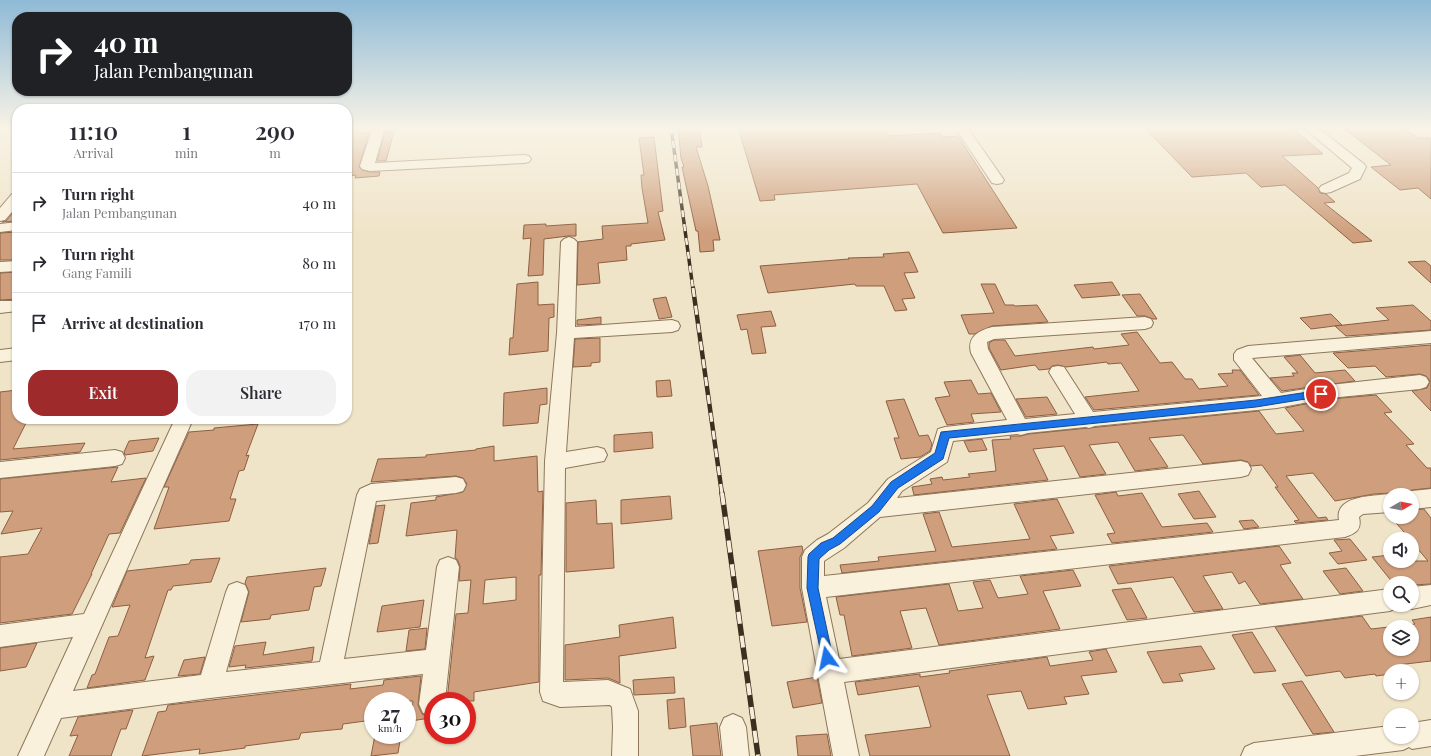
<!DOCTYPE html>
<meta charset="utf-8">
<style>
:root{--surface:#fff;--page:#f2f2f3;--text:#2b2b33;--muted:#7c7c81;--line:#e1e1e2;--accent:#9e2a2b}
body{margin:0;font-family:"Playfair Display",serif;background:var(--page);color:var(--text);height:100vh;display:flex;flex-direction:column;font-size:15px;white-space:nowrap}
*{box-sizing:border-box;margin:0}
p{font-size:13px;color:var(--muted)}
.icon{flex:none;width:22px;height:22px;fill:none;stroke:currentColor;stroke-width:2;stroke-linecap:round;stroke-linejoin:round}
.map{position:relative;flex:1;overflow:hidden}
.sheet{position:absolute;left:12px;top:104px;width:340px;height:320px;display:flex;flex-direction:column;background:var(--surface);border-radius:16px;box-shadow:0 1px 3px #0004}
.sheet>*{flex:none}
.hud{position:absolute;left:12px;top:12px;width:340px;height:84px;border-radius:16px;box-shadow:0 1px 3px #0004;background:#202124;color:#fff;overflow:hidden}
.needle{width:26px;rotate:81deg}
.tools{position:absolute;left:1383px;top:488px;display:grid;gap:8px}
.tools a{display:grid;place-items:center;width:36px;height:36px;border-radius:50%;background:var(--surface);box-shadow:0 1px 3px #0004;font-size:20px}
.speed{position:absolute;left:364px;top:692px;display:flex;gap:8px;font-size:20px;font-weight:700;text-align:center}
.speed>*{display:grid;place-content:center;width:52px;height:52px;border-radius:50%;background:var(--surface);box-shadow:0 1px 3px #0004;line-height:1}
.speed small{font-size:10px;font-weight:400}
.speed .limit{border:6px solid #d22;background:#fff;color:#111}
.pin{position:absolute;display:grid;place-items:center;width:34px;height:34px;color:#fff;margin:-17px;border:2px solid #fff;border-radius:50%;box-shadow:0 1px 4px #0007}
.me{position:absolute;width:44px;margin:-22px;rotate:348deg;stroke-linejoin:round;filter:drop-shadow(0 0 3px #0008)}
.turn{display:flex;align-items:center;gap:14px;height:84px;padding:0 16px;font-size:18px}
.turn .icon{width:52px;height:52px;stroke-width:2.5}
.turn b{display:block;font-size:28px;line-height:34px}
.eta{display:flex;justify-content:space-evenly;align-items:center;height:68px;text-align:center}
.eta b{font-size:24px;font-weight:600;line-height:28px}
.action{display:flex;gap:8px;margin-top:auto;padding:8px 16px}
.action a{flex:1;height:46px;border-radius:16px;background:var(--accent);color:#fff;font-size:16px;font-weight:600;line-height:46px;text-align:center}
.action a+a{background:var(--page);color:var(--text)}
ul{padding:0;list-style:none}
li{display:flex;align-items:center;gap:12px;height:60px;padding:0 16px;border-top:1px solid var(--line)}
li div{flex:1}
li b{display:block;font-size:15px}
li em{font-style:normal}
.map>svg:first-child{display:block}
.building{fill:#cf9f7d;stroke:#8d5f41;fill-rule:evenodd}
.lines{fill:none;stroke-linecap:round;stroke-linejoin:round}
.minor-casing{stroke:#8d765c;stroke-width:2}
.minor{fill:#faf1dc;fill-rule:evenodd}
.rail-far2-casing{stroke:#3d2e20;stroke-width:3.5}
.rail-far1-casing{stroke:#3d2e20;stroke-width:4.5}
.rail-casing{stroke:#3d2e20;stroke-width:5.5}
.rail-far2{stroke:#f7eed8;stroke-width:2.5;stroke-dasharray:7;stroke-linecap:butt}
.rail-far1{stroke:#f7eed8;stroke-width:3;stroke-dasharray:9;stroke-linecap:butt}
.rail{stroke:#f7eed8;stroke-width:4;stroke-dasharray:12;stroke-linecap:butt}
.route{fill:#1a73e8;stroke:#114b97}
</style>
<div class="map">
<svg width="1431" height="756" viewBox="0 0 1431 756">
<rect width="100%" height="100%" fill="#f0e4c8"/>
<!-- building -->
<path class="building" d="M347 127H365L363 133H369L359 167 362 170 370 172H380L379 176 355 178 356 175 347 176Z
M678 127H699L702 147H696L708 186 720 240H713L714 251 700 252 698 231H696L682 167H684L681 158Z
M738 127H885L889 136 940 133 942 137 958 136 1017 228 943 233 917 184 774 195 775 200 760 201Z
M1144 127H1291L1323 154 1282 156 1318 188 1320 193 1326 194 1335 202 1324 203 1372 241 1353 243 1285 185 1261 187 1246 173 1192 177Z
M1342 127H1402L1418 138H1431V199L1418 188 1400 190 1371 167 1391 165Z
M394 131 386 161H377L385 132Z
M654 137 663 211 658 212 665 240 631 244V246H626L627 260 598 263 600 283 577 285 578 242 603 239 602 226 648 223 642 188 641 175H644L639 138Z
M17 208V221L2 222 6 221Z
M546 224V226L576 224V236H568L544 239 543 275 528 276 531 238 523 239 524 225Z
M17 232V260H0V233Z
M909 252 918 272 904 273 915 298 902 299 907 310 895 311 884 286H856L855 284 768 293 760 266 849 259 848 258 884 257 883 254Z
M1425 261 1431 266V283L1408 262Z
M17 272V299L0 300V273Z
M538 282V305L554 304V317L549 318 548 351 509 355 510 338H513L517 284Z
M1112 282 1120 295 1082 298 1074 285Z
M981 284H995L1005 305H1014L1015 306 1037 305 1048 322 992 326 975 334H969L961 315 994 313Z
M1140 294 1157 319H1153L1145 316H1137L1122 295Z
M666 297 672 317 659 319 653 299Z
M1413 305 1431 321V330L1346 336 1335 326 1389 320 1376 308Z
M771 311 776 326 761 327 766 353 752 354 747 329 741 330 737 315Z
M1331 314 1342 325 1311 329 1300 318Z
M601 317V324L577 325V320Z
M1137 332 1160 363 1172 362 1185 379H1192L1199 389 1228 386 1218 374 1233 373 1232 370H1240L1259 395 1094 410 1085 397 1139 391 1121 363 1108 364 1107 362 1066 367 1058 365 1052 366 1049 369 1039 370 1035 365 1001 370 989 348V343L994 340H1005L1015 356 1093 347 1094 349 1129 345 1121 334Z
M600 338V362L591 363V366L573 367 575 339Z
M1431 345V411L1412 391 1427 388 1430 381 1426 376 1420 374 1386 377 1375 366 1348 368 1333 353Z
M1300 355 1315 373 1345 370 1355 381 1282 391 1270 378 1294 376 1292 373H1298L1284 357Z
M670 380 672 396 657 397 656 381Z
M971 380 978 394 991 393 1001 412 971 414 974 422 947 425 935 398 950 396 944 382Z
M547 388V404L540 405 538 423 503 426 504 393Z
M17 390V419H28L13 449 85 443 80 452 0 460V392Z
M1376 395 1392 412 1384 413 1414 444 1406 445 1427 468H1431V488L1412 490 1403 495H1393L1390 493 1374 494 1335 501 1313 473 1286 476 1318 518 1326 517 1328 520 1296 523 1294 521 1299 520 1275 487H1278L1262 465 1251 466 1248 462 1241 460 1203 464 1183 435 1149 438 1168 467 1135 471 1118 442 1089 445 1106 474 1080 477 1064 446 1033 449 1048 480 914 495 912 487 932 484 930 479 942 477 943 480 970 477 968 474 996 471 992 440 1011 439 1010 436H1021L1028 434 1259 411 1276 434 1304 431 1285 408 1330 399Z
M1047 397 1057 414 1026 417 1016 399Z
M904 399 919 436 928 435 932 444 930 451 920 457 901 459 894 438H899L886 401Z
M258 424 246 456 249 455 244 470 239 471 230 499H236L229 521 154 529 169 487H164L189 432 214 430V428Z
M652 432 653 448 614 452V435Z
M159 438 153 451 125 455 124 452 129 441Z
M982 439 987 450 969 452 964 441Z
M494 446V461L537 456 538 492 543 491 541 575H539V682L474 692V701H447L456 614 468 613 471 580 459 581 460 566 457 559 455 558 457 530 406 536 411 503 436 500V497L463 492 467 484 463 478 456 476 371 482 378 459 426 457V455L476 450V449ZM516 577V600L483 604 485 580Z
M118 467 111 482 146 478 120 533 109 534 91 574H92L72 614 0 623V557L28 554 42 528 1 534 13 511 0 512V479Z
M1199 491 1216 517 1194 519 1178 494Z
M1116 492 1118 496 1142 493 1162 527 1207 523 1213 532 1112 543 1107 534 1115 533 1095 495Z
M670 496 672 519 621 524V500Z
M1057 499 1074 533 1050 536 1057 549 842 573 840 565 879 561 878 557 936 551 923 514 939 512 952 547 1030 539 1014 504Z
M596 500 597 524 612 523 614 568 566 572V503Z
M385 505 378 543 369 544 376 506Z
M1424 509 1431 518V584L1412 585V583H1393L1372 557 1390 555V561H1428L1412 542V539H1410L1391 517H1412V510Z
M1253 520 1259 527 1244 529 1239 521Z
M1350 539 1367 560 1338 564 1329 553 1342 551 1334 540Z
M802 546 803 551 800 557V588L807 622 772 626 758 551Z
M1279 546 1291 563 1280 565 1303 599 1260 604 1245 581 1239 584 1232 572 1203 576 1223 609 1194 612 1173 577 1118 584 1109 566Z
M220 558 211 582 173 586 171 590H168L145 658 154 656 145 680 87 688 92 675 95 674 109 637 118 636 130 605 112 607 127 571 189 564 191 560Z
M326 568 321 586 314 587 309 610 271 615 270 619 241 622 249 592 245 583 247 577Z
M1346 568 1363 591 1340 594 1323 571Z
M1073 570 1081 586 1043 591 1060 629 939 645 926 608 900 611 912 648 852 656 844 615H840L836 597 949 584 958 611 983 608 973 582 990 580 998 598 1028 594 1020 576Z
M1131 588 1147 618 1127 620 1112 590Z
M424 600 420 627 377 632 382 606Z
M1362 616 1371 629 1415 624 1412 620 1431 617V661L1397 665 1401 671H1390V674L1376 676 1375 674 1345 678 1340 671 1306 676 1275 627ZM1390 627H1412V649H1390Z
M673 617 676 648 619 656 620 683 608 678 565 680V645L620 637 619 625Z
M427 628 425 649 406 651 409 630Z
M1252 632 1276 671 1254 673 1232 635Z
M266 642 263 655 314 647 312 661 245 668 246 665 229 667 235 646Z
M37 643 26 667 0 671V648Z
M1201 646 1215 669 1179 674 1183 681 1163 683 1147 652Z
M1106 649 1117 672 1081 676 1089 694 1064 697 1067 704 1028 709 1021 691 987 695 1010 756H870L865 735 931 727 919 686 858 695 855 682 920 674V677L950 673 949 671 1047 657 1050 666 1093 660 1089 652Z
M205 657 200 674 178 676 184 660Z
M421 676 418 705 422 714 430 717V718L411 721 413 701H373V720L343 724 342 729 301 733 299 739 245 746V748L199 754 200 749 142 756 158 712 166 711 168 705 351 684 350 689 383 685 384 680Z
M674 677 675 693 634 695 633 680Z
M817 677 822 703 793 708 787 682Z
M1302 681 1334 732 1313 734 1282 684Z
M684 698 686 727 669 729 667 700Z
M133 710 126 729H121L111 756H69L78 735 70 736 78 717Z
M717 723 721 756H693L690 726Z
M827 734 831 756H798L796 736Z
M375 735H401L398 753 371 756Z"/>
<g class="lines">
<defs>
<path id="minor" d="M373 127H385L375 163 524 155 529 156 531 159 529 162 524 163 370 171 362 169 360 166Z
M955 127H967L1004 180 1002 183 997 184 992 183Z
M1303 127H1317L1364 164 1366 167 1360 179 1331 192 1326 193 1321 192 1319 189 1321 186 1349 173 1352 168Z
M17 193V206L5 220 0 221V208L12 194Z
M17 222V230L0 232V224Z
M569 237 574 239 577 242 575 327 672 320 678 322 680 326 678 330 672 332 574 338 566 452 597 447 604 449 607 455 604 461 565 468 563 682 608 680 630 689 638 711V756H612L613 727 612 707 610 705 560 707 543 701 540 692 545 461 557 333 561 242 564 239Z
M17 261V271L0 272V262Z
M0 301H17V311L0 313Z
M1145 317 1151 319 1153 323 1151 327 1145 329 994 339 987 342 988 349 1025 419 1075 414 1049 372 1052 367 1058 366 1064 367 1093 412 1262 396 1234 360V354L1237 350 1248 346 1431 331V343L1252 358 1281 393 1330 385 1420 375 1426 377 1429 382 1426 387 1420 389 1330 398 1277 408 1095 426 1089 428 1086 427 1028 433 1021 435 1017 434 953 441 947 462 902 491 897 498 1241 461 1248 463 1251 469 1248 475 1241 477 880 517 844 548 824 561V576L1339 520C1334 495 1374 496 1390 494L1392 495H1390V512L1363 514 1359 517C1362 530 1356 533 1345 537L826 597 839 659 1390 589V605H1399L1398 607 1390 611 844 682 859 756H833L802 588V557L805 550 817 540 828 534 868 503 888 479 931 452 938 429 945 427 1007 420 971 353C967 337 978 331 992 327Z
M17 348V360L0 362V350Z
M175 419H193L73 691 201 675 226 592 229 585 237 582 245 585 248 592 226 672 320 662 357 495 360 489 371 484 456 477 463 479 466 485 463 491 456 493 376 501 344 659 426 650 437 567 440 560 448 557 456 560 459 567 445 701H433V716L423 713 419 704 423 674 210 698 61 718 44 756H18L73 637 0 647V625L84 614Z
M115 450 122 452 125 458 122 464 115 466 0 478V462Z
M1431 489V507L1412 509V495H1404L1412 491Z
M1431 585V605L1412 609 1404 605H1412V587Z
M733 714 742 718 746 727 749 756H723L720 727 724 718Z
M1431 720V746L1412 749 1409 747 1403 750 1355 756H1241L1245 747 1254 743 1390 726V737H1412V723Z"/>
</defs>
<!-- minor casing -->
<use href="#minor" class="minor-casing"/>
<!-- minor -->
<use href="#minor" class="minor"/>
<defs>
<path id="rail-far2" d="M671 127 693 289"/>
<path id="rail-far1" d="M693 288 722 494"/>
<path id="rail" d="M722 493 758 756"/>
</defs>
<!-- rail-far2 casing -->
<use href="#rail-far2" class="rail-far2-casing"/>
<!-- rail-far1 casing -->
<use href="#rail-far1" class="rail-far1-casing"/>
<!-- rail casing -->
<use href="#rail" class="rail-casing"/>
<!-- rail-far2 -->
<use href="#rail-far2" class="rail-far2"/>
<!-- rail-far1 -->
<use href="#rail-far1" class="rail-far1"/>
<!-- rail -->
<use href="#rail" class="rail"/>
</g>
<!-- sky -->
<linearGradient id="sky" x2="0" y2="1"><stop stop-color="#8fbad6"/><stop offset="0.55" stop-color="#f8f3e6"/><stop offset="1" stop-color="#f8f3e6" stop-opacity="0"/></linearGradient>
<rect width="1431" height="233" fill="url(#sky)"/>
<!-- route -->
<path class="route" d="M1321 390 1324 391 1325 394 1324 396 1256 407 949 438 943 459 898 488 879 512 840 544 829 550 819 559 818 588 833 658 832 662 827 664 823 662 807 588 808 557 809 554 821 543 833 538 872 506 891 482 935 453 941 432 1256 400Z"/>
</svg>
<div class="tools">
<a><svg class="needle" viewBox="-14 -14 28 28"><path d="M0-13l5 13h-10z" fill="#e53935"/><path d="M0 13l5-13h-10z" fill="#7c7c81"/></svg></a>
<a><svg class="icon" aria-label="sound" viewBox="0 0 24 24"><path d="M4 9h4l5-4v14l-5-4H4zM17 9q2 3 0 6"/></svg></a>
<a><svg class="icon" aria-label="search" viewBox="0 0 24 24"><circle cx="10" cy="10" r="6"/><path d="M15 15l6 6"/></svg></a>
<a><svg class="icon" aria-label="layers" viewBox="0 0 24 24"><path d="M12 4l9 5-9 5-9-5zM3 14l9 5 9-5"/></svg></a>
<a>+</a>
<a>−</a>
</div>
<div class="speed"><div>27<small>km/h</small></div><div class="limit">30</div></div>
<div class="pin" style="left:1321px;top:394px;background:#d93025"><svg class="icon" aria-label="arrive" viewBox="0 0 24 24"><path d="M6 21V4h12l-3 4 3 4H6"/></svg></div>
<svg class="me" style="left:827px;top:658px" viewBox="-20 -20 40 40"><path d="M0-17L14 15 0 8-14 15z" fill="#1a73e8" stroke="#fff" stroke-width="4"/></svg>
<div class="hud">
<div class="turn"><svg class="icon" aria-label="right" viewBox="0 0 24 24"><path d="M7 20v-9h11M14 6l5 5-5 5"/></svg><div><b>40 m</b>Jalan Pembangunan</div></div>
</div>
<section class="sheet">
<div class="eta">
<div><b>11:10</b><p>Arrival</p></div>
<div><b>1</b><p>min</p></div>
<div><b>290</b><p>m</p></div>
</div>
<ul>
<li><svg class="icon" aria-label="right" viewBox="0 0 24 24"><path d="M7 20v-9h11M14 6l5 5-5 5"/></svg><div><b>Turn right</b><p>Jalan Pembangunan</p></div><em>40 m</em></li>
<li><svg class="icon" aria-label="right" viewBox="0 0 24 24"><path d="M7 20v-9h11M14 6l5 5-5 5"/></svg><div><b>Turn right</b><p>Gang Famili</p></div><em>80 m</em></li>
<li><svg class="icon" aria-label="arrive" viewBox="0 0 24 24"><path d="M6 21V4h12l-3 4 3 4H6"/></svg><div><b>Arrive at destination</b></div><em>170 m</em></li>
</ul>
<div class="action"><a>Exit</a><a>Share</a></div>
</section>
</div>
